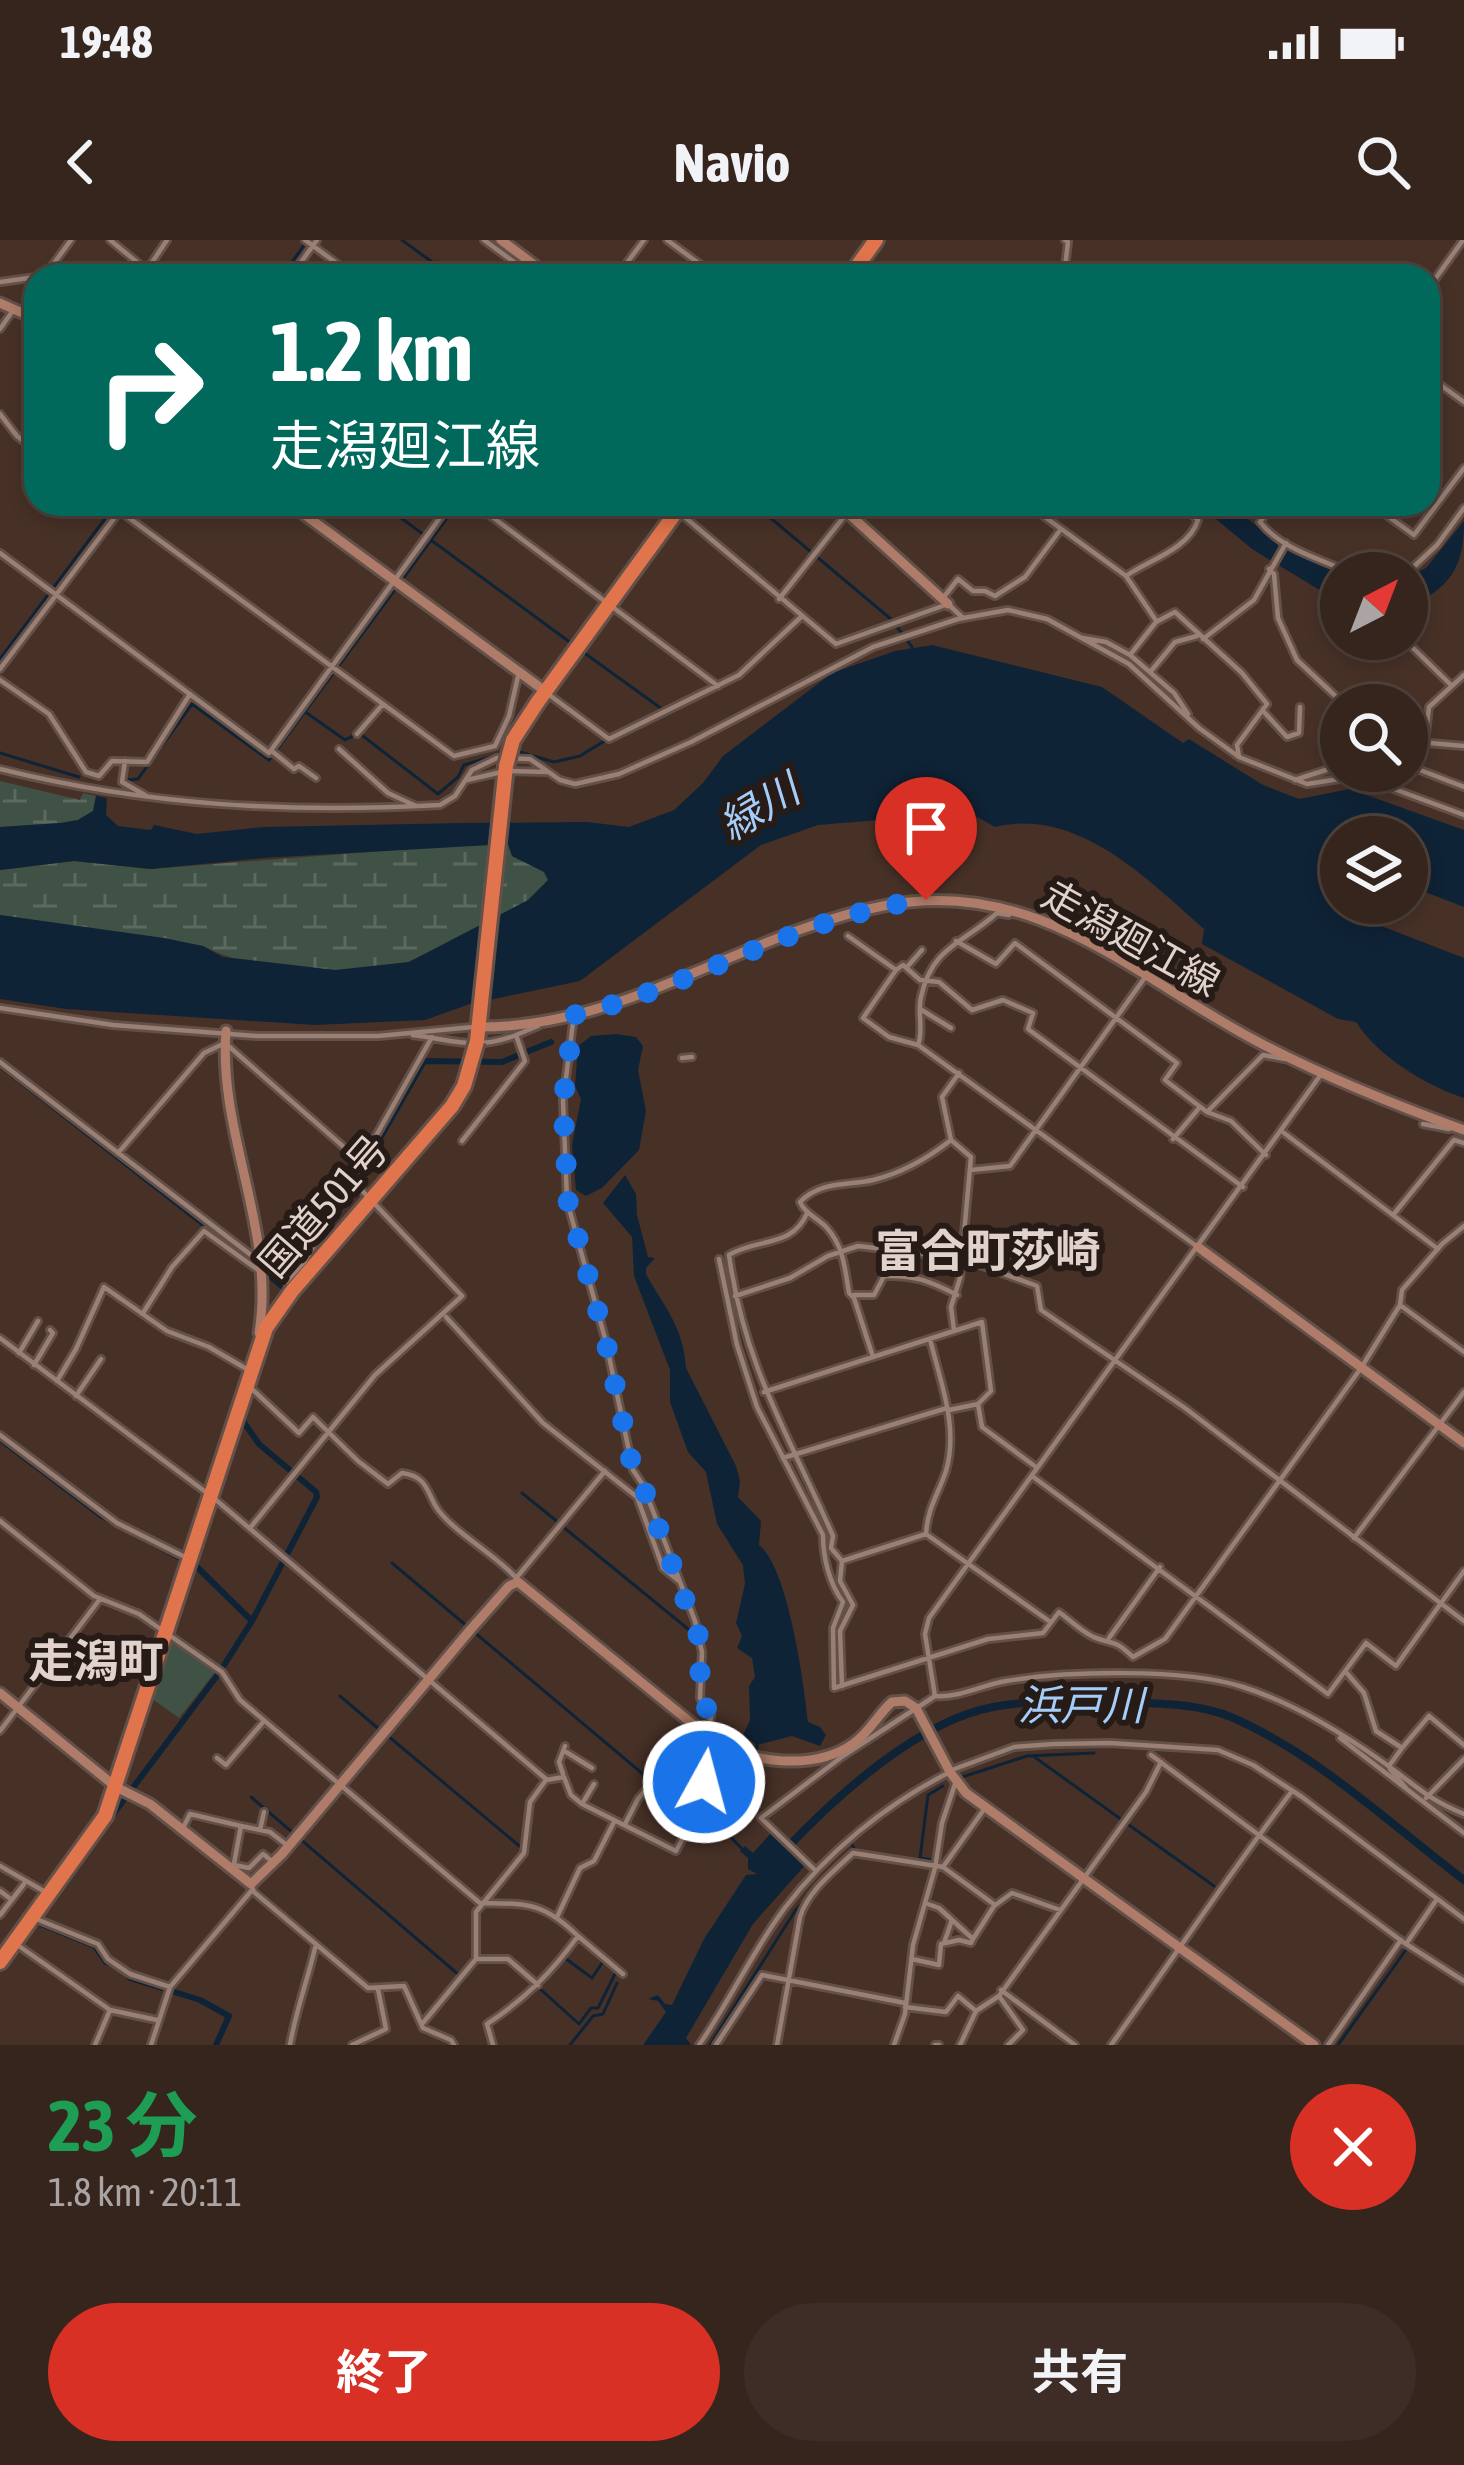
<!DOCTYPE html>
<html lang="ja">
<meta charset="utf-8">
<style>
:root{--surface:#35251d;--page:#3d2d26;--text:#f1f3f6;--muted:#aaa5a4;--line:#4f423b;--accent:#d93025}
body{margin:0;font-family:"Asap Condensed","Noto Sans JP",sans-serif;background:var(--page);color:var(--text);height:100vh;display:flex;flex-direction:column;font-size:45px;white-space:nowrap}
*{box-sizing:border-box;margin:0}
p{font-size:39px;color:var(--muted)}
.icon{flex:none;width:66px;height:66px;fill:none;stroke:currentColor;stroke-width:2;stroke-linecap:round;stroke-linejoin:round}
.map{position:relative;height:1805px;overflow:hidden}
.panel{display:flex;flex-direction:column;background:var(--surface);flex:1}
.panel>*{flex:none}
.top-card{position:absolute;left:24px;top:24px;width:1416px;height:252px;border-radius:36px;box-shadow:0 6px 18px #0003,0 0 0 3px var(--line);background:#00695c;color:#fff;overflow:hidden}
.needle{width:78px;rotate:42deg}
.fabs{position:absolute;left:1320px;top:312px;display:grid;gap:24px}
.fabs a{display:grid;place-items:center;width:108px;height:108px;border-radius:50%;background:var(--surface);box-shadow:0 6px 18px #0003,0 0 0 3px var(--line);font-size:60px}
.pin{position:absolute;display:grid;place-items:center;width:102px;height:102px;color:#fff;margin:-123px -51px;border-radius:50% 50% 50% 0;rotate:-45deg;box-shadow:0 0 12px #0007}
.pin .icon{rotate:45deg}
.me{position:absolute;width:132px;margin:-66px;rotate:7deg;stroke-linejoin:round;filter:drop-shadow(0 0 9px #0008)}
.turn{display:flex;align-items:center;gap:42px;height:252px;padding:0 48px;font-size:54px}
.turn .icon{width:156px;height:156px;stroke-width:2.5}
.turn b{display:block;font-size:84px;line-height:102px}
.round{display:grid;place-items:center;flex:none;width:126px;height:126px;border-radius:63px;background:var(--page)}
.headline{display:flex;align-items:center;justify-content:space-between;height:204px;padding:0 48px}
h1{font-size:72px;font-weight:700;line-height:90px;color:#1e9e55}
.primary-button{display:flex;gap:24px;margin-top:auto;padding:24px 48px}
.primary-button a{flex:1;height:138px;border-radius:72px;background:var(--accent);color:#fff;font-size:48px;font-weight:700;line-height:138px;text-align:center}
.primary-button a+a{background:var(--page);color:var(--text)}
.status{display:flex;justify-content:space-between;align-items:center;height:84px;padding:0 60px;background:var(--surface);direction:ltr}
.status svg{height:33px;fill:currentColor}
header{display:flex;justify-content:space-between;align-items:center;height:156px;padding:0 48px;background:var(--surface);font-size:54px;font-weight:700}
.map>svg:first-child{display:block}
.grass{fill:#405145}
.wetland{fill:url(#wetland-marsh)}
.water{fill:#0f2336}
.lines{fill:none;stroke-linecap:round;stroke-linejoin:round}
.stream{stroke:#0f2336;stroke-width:3}
.canal{stroke:#0f2336;stroke-width:6}
.river{stroke:#0f2336;stroke-width:8}
.street-casing{stroke:#635048;stroke-width:10}
.secondary-casing{stroke:#635048;stroke-width:15}
.highway-casing{stroke:#635048;stroke-width:20}
.street{stroke:#997f74;stroke-width:4.5}
.secondary{stroke:#ae7c68;stroke-width:9}
.highway{stroke:#e0744c;stroke-width:14}
.highway-bridge-casing{stroke:#635048;stroke-width:20;stroke-linecap:butt}
.highway-bridge{stroke:#e0744c;stroke-width:14}
.route{stroke:#1a73e8;stroke-width:21;stroke-dasharray:0 37.8}
.labels{text-anchor:middle;stroke-width:12;stroke-linejoin:round;paint-order:stroke}
.street-label{font-size:39px;fill:#e1d2cc;stroke:#261b17}
.water-label{font-size:42px;font-style:italic;fill:#a4cef9;stroke:#261b17}
.quarter-label{font-size:45px;font-weight:bold;fill:#e1d2cc;stroke:#261b17}
</style>
<div class="status"><b>19:48</b><svg viewBox="0 0 49 12"><path d="M0 12V9h3v3zM5 12V6h3v6zM10 12V3h3v9zM15 12V0h3v12zM26 1h20v11H26zM47 4h2v5h-2z"/></svg></div>
<header><svg class="icon" aria-label="back" viewBox="0 0 24 24"><path d="M15 5l-7 7 7 7"/></svg>Navio<svg class="icon" aria-label="search" viewBox="0 0 24 24"><circle cx="10" cy="10" r="6"/><path d="M15 15l6 6"/></svg></header>
<div class="map">
<svg width="1464" height="1805" viewBox="0 0 1464 1805">
<defs>
<pattern id="wetland-marsh" width="20" height="14" patternUnits="userSpaceOnUse" patternTransform="scale(3)"><rect width="20" height="14" fill="#405145"/><path d="M1 5h8M5 5V1M11 12h8M15 12V8" fill="none" stroke="#5b695f"/></pattern>
</defs>
<rect width="100%" height="100%" fill="#473127"/>
<!-- grass -->
<path class="grass" d="M169 1401 216 1431 179 1478 151 1458Z"/>
<!-- wetland -->
<path class="wetland" d="M0 541 80 560 83 553 96 556 93 571 78 580 61 583 0 587Z
M473 604H508L512 616 545 632 548 640C542 646 536 654 529 660 516 669 417 720 404 723 343 735 259 735 203 706L0 675V630L74 621 150 629Z"/>
<!-- water -->
<path class="water" d="M1198 264H1228L1287 309 1344 333H1341V363L1252 309Z
M1464 281C1464 328 1451 347 1407 368V337L1426 328Z
M932 405 1102 447 1183 503 1189 499 1263 545 1299 559 1350 549 1464 590V667L1407 645V597H1341V646L1328 660 1345 672 1464 718V858C1427 846 1377 816 1356 782L1338 779 1202 704 1204 689C1148 640 1078 567 995 587L968 572 944 565 929 576 818 585 761 605 580 741 470 764 425 780 315 785 66 769 0 759V675L164 698 203 706 223 717 335 730 409 722 528 660 548 640 544 632 512 616 508 604 263 618 151 629 74 621 0 630V587L61 583 78 580 93 571 96 556 107 558 106 575 118 586 151 590 154 585 197 594 264 587 462 583 587 582 629 587 674 570 703 543 723 516 832 433 895 411Z
M616 794 636 797 643 806 638 830 646 871 639 910 602 948 586 956 576 950 572 905 581 859 575 846 578 806 591 796Z
M625 935 636 954 637 975 648 1017 655 1018 646 1028V1034C666 1070 683 1086 686 1128L736 1226 740 1241 738 1257 761 1281 759 1305C788 1327 804 1443 808 1482L820 1487 826 1495 820 1506 792 1496 757 1505 743 1495 750 1480 749 1446 755 1437 752 1418 737 1408 742 1396 736 1383 745 1344 743 1325 717 1284 706 1232 688 1212 670 1162V1130L634 1036 632 997 603 963Z
M773 1591 807 1623 753 1684 686 1798 691 1805H643L666 1772 658 1761 648 1759 658 1755 665 1764 672 1765 704 1699 746 1635 757 1634 748 1629V1618L740 1611 745 1606 753 1613Z"/>
<g class="lines">
<!-- stream -->
<path class="stream" d="M402 0 451 36
M282 36 307 1
M382 264 575 406
M754 264 892 380 912 407
M402 340 457 264
M583 412 662 469 614 495
M0 419 116 264
M304 471 345 500 359 493 438 554 458 537 464 525 507 512
M516 511 554 522 580 516 606 500
M275 512 396 348
M0 513 79 537
M125 540 138 539 192 464 269 520 272 516
M522 1253 559 1283
M562 1286 688 1389
M392 1323 650 1540
M340 1456 380 1490
M388 1496 523 1609
M1033 1516 1214 1646
M959 1538 1027 1516 1094 1513
M655 1543 690 1572
M697 1555 702 1537
M251 1557 459 1735
M686 1589 694 1571
M743 1610 726 1592 755 1529 757 1505
M933 1620 920 1618 928 1555 943 1546
M257 1650 370 1746
M993 1662 1012 1650 1057 1666
M466 1735 477 1722
M541 1745 565 1718 592 1738 602 1723
M379 1746 403 1742 407 1748
M538 1747 579 1784 591 1768H598L616 1732
M425 1785 465 1738
M570 1805 593 1776 603 1774 617 1743
M710 1805 795 1671 854 1608 852 1605
M1338 1805 1408 1707"/>
<!-- canal -->
<path class="canal" d="M0 825 256 1025
M307 1026 424 821 502 822 551 802
M266 1033 290 1053
M0 1199 102 1276 186 1321
M195 1325 252 1381
M108 1581 219 1433 252 1381 317 1257 316 1252 259 1204 243 1181 247 1167
M64 1645 101 1592
M38 1680 36 1682 95 1706 106 1722 121 1727 130 1738 200 1760 229 1776 216 1805"/>
<!-- river -->
<path class="river" d="M784 1611C835 1557 918 1481 993 1467 1036 1459 1079 1461 1122 1462 1158 1464 1197 1463 1231 1477 1317 1514 1390 1584 1464 1640"/>
<defs>
<path id="street" d="M110 0 143 27
M305 0 354 36
M484 0 533 36
M667 0 716 36
M151 24 167 36
M37 36 49 30 71 0
M137 36 151 24 167 0
M291 36 317 0
M617 36 644 0
M1064 36 1068 2 1065 0
M0 42 36 37
M1428 49 1463 0
M0 89 14 69
M1428 136 1464 162
M0 174 17 196 36 211
M110 264 454 516 495 506 509 476 519 432
M475 264 718 446
M1027 264 1126 336 1155 379
M1273 264 1260 282C1281 309 1321 319 1351 333
M1371 264 1414 295 1464 228
M681 274 836 404 948 364 963 378
M0 313 269 513 450 264
M1269 329 1274 334 1278 378 1297 420 1345 465
M1407 333 1437 305 1464 268
M1126 336C1149 320 1189 309 1198 280L1180 264
M943 358 958 339 973 351H985L995 356 1025 337 1061 289
M779 359 854 264
M1083 398 1106 402 1130 415 1156 382 1175 372 1242 433 1267 464 1237 505 1239 517
M1203 399 1254 360 1286 303
M1412 407 1451 445
M1130 415 1174 453 1188 474
M0 429 125 264
M1151 431 1175 402 1197 396
M0 440 49 474 86 532 99 536 112 521 147 522 190 454
M548 454 609 499 739 435 801 377
M1264 472 1287 497 1299 493 1300 467
M357 494 383 464
M1407 501 1464 506
M1425 502 1429 467 1464 435
M339 509 388 553 416 566
M273 512 294 529 299 526 316 538
M125 521 122 542 145 555
M1407 525 1464 547
M0 529C148 566 289 573 440 565L455 556 472 530 497 518 530 519 560 540 575 544 619 534 691 502 873 407 958 379 1008 370 1047 379 1129 424 1199 488 1239 517 1307 544 1359 536 1464 575
M467 540 506 531 548 532
M1295 540 1341 525
M848 696 896 730 903 725 920 740 939 742 972 770 1003 760 1033 773 1028 789 1243 947
M956 701 996 724 1015 703 1177 823 1165 840 1207 872 1231 881 1266 915
M907 727 922 710
M896 730 863 778 889 797 918 805 1195 1005
M0 768 113 785 257 796H378L473 787
M920 769 951 788
M413 795C453 800 476 811 516 795L525 821 462 901
M516 795 538 786
M918 805C924 790 917 774 921 757 932 706 964 703 997 673L1009 675
M682 818 692 817
M0 822 286 1042 305 1021 432 797
M1207 872 1263 815 1285 819
M1423 884 1449 889
M1284 893 1438 1009
M1173 899 1200 867
M118 913 204 813 225 803 361 922
M971 930 1010 926 1146 736
M807 973C793 1008 756 998 729 1015 745 1129 789 1195 833 1296L831 1308 842 1321 840 1341 853 1365 840 1391 842 1446
M1393 975 1454 900 1464 903
M719 1019 737 1105 757 1167 823 1295C823 1317 829 1343 843 1362L833 1388 834 1448 988 1399 1043 1393 1059 1372C1070 1380 1084 1394 1096 1398 1116 1405 1115 1400 1133 1417L1165 1399 1361 1128 1400 1065 1402 1050 1442 1004 1464 986
M854 1055H874L884 1036C915 1035 930 1041 957 1055
M735 1056 790 1038 828 1016 858 1006 961 1018 1037 1046 1041 1070 1185 1168 1464 1381
M1400 1065 1464 1112
M143 1073 172 1027 204 991 261 1032
M446 1077 543 1183 637 1257 663 1328 679 1341
M954 1090 951 1067 960 1038 971 917 951 900 942 857 959 833
M0 1098 207 1253
M19 1113 38 1081
M873 1117 854 1058 849 1053C845 1030 844 1007 827 988 818 978 805 974 800 962 820 941 846 946 873 940 902 933 928 918 951 900
M34 1125 53 1093 50 1090
M57 1141 76 1109 104 1047 167 1091 209 1107 250 1131
M252 1149 299 1193 313 1177 358 1221 388 1244 402 1233C425 1236 426 1248 435 1265 448 1289 498 1316 517 1339
M764 1152 982 1082 991 1151 978 1164 949 1170
M76 1156 101 1119
M978 1164 982 1187 1036 1227
M0 1195 117 1283 185 1317
M783 1218 947 1168
M1032 1236 1328 1454 1366 1403 1396 1426 1464 1331
M216 1260 546 1539
M0 1281 94 1356 139 1374 222 1432 240 1460 480 1663C526 1664 542 1661 578 1696 552 1732 525 1759 487 1784L493 1805
M250 1288 375 1135 462 1056 353 941
M926 1294C928 1266 938 1255 946 1231 959 1187 940 1141 930 1099
M926 1294 1049 1381
M1354 1298 1464 1152
M842 1321 926 1294
M517 1337 605 1231
M1109 1398 1160 1327
M1345 1431 1364 1453 1376 1491 1402 1508 1429 1476 1464 1505
M935 1456C959 1458 982 1445 1006 1441 1067 1431 1185 1428 1243 1447 1291 1462 1339 1491 1380 1520 1412 1542 1426 1559 1464 1574
M0 1491 100 1359
M1340 1498 1464 1593
M566 1512 592 1528
M1151 1515 1403 1702 1464 1741
M217 1518 226 1525 264 1481
M1389 1526 1402 1508
M1390 1529 1406 1548
M949 1531 1014 1507 1054 1504 1110 1503 1218 1510 1253 1525 1302 1557 1464 1679
M563 1534 559 1522 565 1506
M1426 1558 1464 1519
M582 1564 594 1544
M625 1584 638 1559 697 1488
M241 1586 270 1592 288 1606
M182 1590 190 1574 241 1586 233 1629
M260 1590 264 1572
M234 1625 249 1628 263 1614 273 1622
M0 1626 47 1653
M943 1627 995 1665
M816 1631 761 1578 843 1516 935 1456 925 1394 929 1378 1322 833
M251 1644 254 1652 368 1748 404 1746 423 1788 451 1800 454 1805
M0 1651 12 1660
M925 1663 939 1668 973 1699 994 1666 1012 1653 1060 1670
M0 1675 24 1644
M557 1677 580 1628 594 1621 614 1582
M34 1678 98 1704 108 1719 130 1734 170 1747
M578 1696 623 1734
M944 1703 952 1680
M1406 1704 1437 1659
M19 1706 110 1770 95 1805
M476 1719H508L538 1745
M912 1719 939 1725 941 1704 959 1700 971 1703 973 1699
M1001 1750 1075 1805
M999 1756 1023 1790 1008 1805
M905 1767 946 1772 958 1756 976 1771 999 1756 1146 1552 1161 1522
M110 1770 157 1780
M422 1784 476 1719V1672L524 1613 530 1562 546 1540 564 1537 571 1555 582 1564 676 1611 692 1581 704 1542 711 1475 700 1458 702 1412 695 1381 643 1245 633 1230 606 1102 567 961 563 861 574 775
M151 1805 170 1747 252 1650
M290 1805C296 1770 308 1739 316 1704
M352 1805 386 1789 378 1749
M699 1805C730 1761 752 1712 784 1669 827 1612 886 1564 950 1532
M716 1805 762 1735 905 1763
M777 1805 800 1677C808 1651 834 1631 853 1613L943 1627 985 1568
M894 1805 905 1774 913 1705 935 1628 942 1583 956 1541
M935 1805H939
M960 1805 976 1771
M1111 1805C1172 1720 1229 1634 1292 1551
M1328 1805 1401 1700"/>
<path id="secondary" d="M501 0 549 36
M0 63 36 79
M290 264 545 451
M838 264 948 364
M479 787C628 788 746 691 888 665 1038 637 1138 740 1262 804 1327 838 1395 865 1464 890
M226 791C218 894 276 990 259 1093
M1198 1007 1464 1203
M0 1453 116 1547 150 1564 251 1644 282 1614 471 1389 509 1346 518 1342 711 1499C749 1524 816 1531 854 1503 870 1492 878 1474 892 1462L905 1461 916 1468 950 1532 966 1553 1314 1805"/>
<path id="highway" d="M850 36 876 0
M537 463 682 264
M477 801 506 526
M0 1722 105 1576 266 1088 292 1051 452 866"/>
</defs>
<!-- street casing -->
<use href="#street" class="street-casing"/>
<!-- secondary casing -->
<use href="#secondary" class="secondary-casing"/>
<!-- highway casing -->
<use href="#highway" class="highway-casing"/>
<!-- street -->
<use href="#street" class="street"/>
<!-- secondary -->
<use href="#secondary" class="secondary"/>
<!-- highway -->
<use href="#highway" class="highway"/>
<defs>
<path id="highway-bridge" d="M506 526 513 500 537 463
M452 866 464 846 477 801"/>
</defs>
<!-- highway-bridge casing -->
<use href="#highway-bridge" class="highway-bridge-casing"/>
<!-- highway-bridge -->
<use href="#highway-bridge" class="highway-bridge"/>
</g>
<g class="lines">
<!-- route -->
<path class="route" d="M704 1542 711 1475 700 1458V1400L646 1254 633 1230 606 1102 568 961 563 862 574 775C695 747 801 674 926 660"/>
</g>
<g class="labels">
<!-- street labels -->
<g class="street-label">
<text transform="translate(1131 698) rotate(29)" y="14">走潟廻江線</text>
<text transform="translate(323 966) rotate(-49)" y="14">国道501号</text>
</g>
<!-- water labels -->
<g class="water-label">
<text transform="translate(759 567) rotate(-31)" y="15">緑川</text>
<text x="1081" y="1480">浜戸川</text>
</g>
<!-- quarter labels -->
<g class="quarter-label">
<text x="988" y="1027">富合町莎崎</text>
<text x="96" y="1437">走潟町</text>
</g>
</g>
</svg>
<div class="fabs">
<a><svg class="needle" viewBox="-14 -14 28 28"><path d="M0-13l5 13h-10z" fill="#e53935"/><path d="M0 13l5-13h-10z" fill="#aaa5a4"/></svg></a>
<a><svg class="icon" aria-label="search" viewBox="0 0 24 24"><circle cx="10" cy="10" r="6"/><path d="M15 15l6 6"/></svg></a>
<a><svg class="icon" aria-label="layers" viewBox="0 0 24 24"><path d="M12 4l9 5-9 5-9-5zM3 14l9 5 9-5"/></svg></a>
</div>
<div class="pin" style="left:926px;top:660px;background:#d93025"><svg class="icon" aria-label="arrive" viewBox="0 0 24 24"><path d="M6 21V4h12l-3 4 3 4H6"/></svg></div>
<svg class="me" style="left:704px;top:1542px" viewBox="-20 -20 40 40"><circle r="17" fill="#1a73e8" stroke="#fff" stroke-width="3"/><path d="M0-11L8 9 0 5-8 9z" fill="#fff"/></svg>
<div class="top-card">
<div class="turn"><svg class="icon" aria-label="right" viewBox="0 0 24 24"><path d="M7 20v-9h11M14 6l5 5-5 5"/></svg><div><b>1.2 km</b>走潟廻江線</div></div>
</div>
</div>
<section class="panel">
<div class="headline"><div><h1>23 分</h1><p>1.8 km · 20:11</p></div><a class="round" style="background:#d93025;color:#fff"><svg class="icon" aria-label="close" viewBox="0 0 24 24"><path d="M6 6l12 12M18 6L6 18"/></svg></a></div>
<div class="primary-button"><a>終了</a><a>共有</a></div>
</section>
